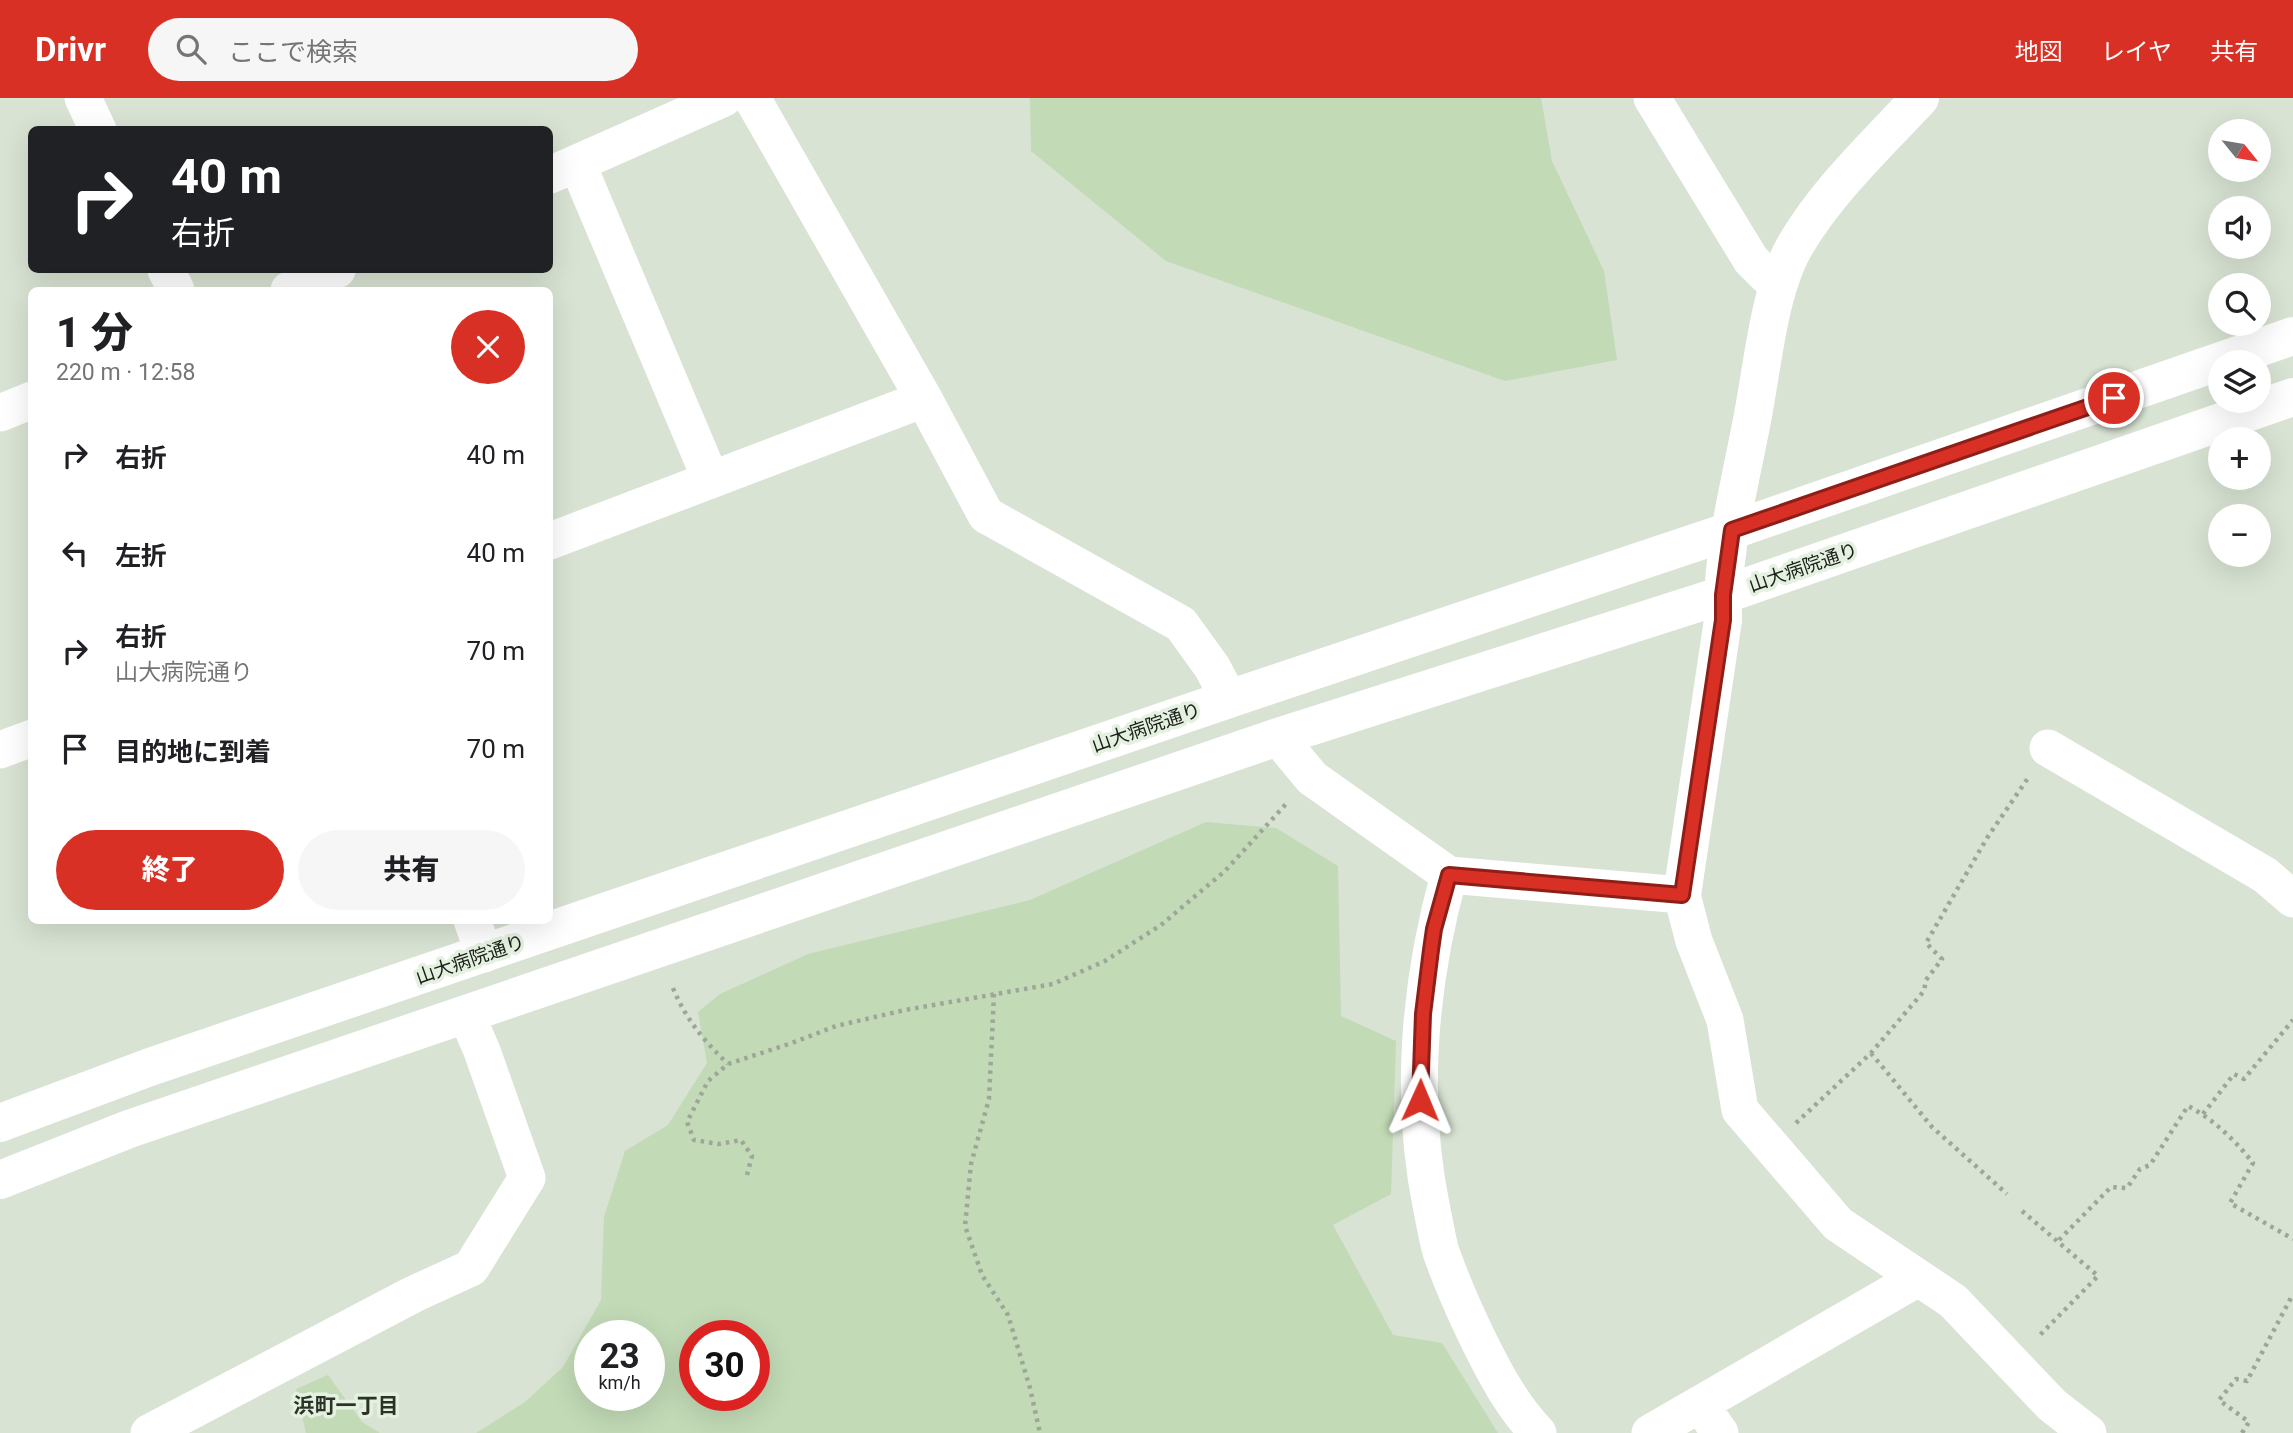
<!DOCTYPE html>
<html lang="ja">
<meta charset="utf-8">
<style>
:root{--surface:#fff;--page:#f6f6f6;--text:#202124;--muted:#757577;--accent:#d93025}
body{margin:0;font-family:Roboto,"Noto Sans JP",sans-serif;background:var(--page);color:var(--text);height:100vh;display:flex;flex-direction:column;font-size:26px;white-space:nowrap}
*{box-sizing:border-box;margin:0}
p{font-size:23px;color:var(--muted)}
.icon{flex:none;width:38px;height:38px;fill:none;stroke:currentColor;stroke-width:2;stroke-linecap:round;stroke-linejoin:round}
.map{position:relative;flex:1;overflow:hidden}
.details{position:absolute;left:28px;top:189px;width:525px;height:637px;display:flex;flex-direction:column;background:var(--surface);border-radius:10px;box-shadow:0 7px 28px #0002}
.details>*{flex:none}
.top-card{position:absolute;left:28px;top:28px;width:525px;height:147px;border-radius:10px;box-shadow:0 7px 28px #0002;background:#202124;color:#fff;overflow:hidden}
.needle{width:46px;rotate:120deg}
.tools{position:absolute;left:2208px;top:21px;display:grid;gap:14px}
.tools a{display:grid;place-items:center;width:63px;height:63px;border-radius:50%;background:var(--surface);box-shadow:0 7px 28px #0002;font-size:35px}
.speed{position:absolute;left:574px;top:1222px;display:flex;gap:14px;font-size:35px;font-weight:700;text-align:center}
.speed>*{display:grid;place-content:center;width:91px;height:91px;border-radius:50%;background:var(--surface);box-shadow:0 7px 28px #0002;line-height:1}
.speed small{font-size:18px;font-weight:400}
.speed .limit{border:10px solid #d22;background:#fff;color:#111}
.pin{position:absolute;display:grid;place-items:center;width:60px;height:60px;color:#fff;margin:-30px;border:4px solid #fff;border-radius:50%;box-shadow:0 2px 7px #0007}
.me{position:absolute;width:77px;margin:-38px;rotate:1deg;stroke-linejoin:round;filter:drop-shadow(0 0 5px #0008)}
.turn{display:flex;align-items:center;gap:24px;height:147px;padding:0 28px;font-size:32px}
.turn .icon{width:91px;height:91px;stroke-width:2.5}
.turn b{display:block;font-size:49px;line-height:60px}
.round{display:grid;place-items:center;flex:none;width:74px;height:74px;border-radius:37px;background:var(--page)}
.overview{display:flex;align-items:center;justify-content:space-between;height:119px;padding:0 28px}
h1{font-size:42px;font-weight:800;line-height:52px}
.button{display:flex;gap:14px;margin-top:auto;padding:14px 28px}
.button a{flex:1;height:80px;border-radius:42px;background:var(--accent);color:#fff;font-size:28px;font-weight:800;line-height:80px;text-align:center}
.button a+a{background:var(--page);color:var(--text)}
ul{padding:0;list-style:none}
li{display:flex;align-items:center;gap:21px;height:98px;padding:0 28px}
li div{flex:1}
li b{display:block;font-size:26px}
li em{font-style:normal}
header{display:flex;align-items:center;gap:42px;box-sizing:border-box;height:98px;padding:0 35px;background:var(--accent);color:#fff}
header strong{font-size:33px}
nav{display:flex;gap:38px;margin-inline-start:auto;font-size:24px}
.search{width:490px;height:63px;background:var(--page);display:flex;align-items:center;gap:18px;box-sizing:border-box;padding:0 24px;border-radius:38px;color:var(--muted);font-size:26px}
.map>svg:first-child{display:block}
.green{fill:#c2dab6;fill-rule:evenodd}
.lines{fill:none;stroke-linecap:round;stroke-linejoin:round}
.path{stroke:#9ea699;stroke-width:4.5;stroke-dasharray:3.5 5;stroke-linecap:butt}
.minor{stroke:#fff;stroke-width:37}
.tertiary{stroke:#fff;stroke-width:38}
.route-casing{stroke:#8d1f18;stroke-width:18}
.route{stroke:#d93025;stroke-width:12}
.labels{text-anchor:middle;stroke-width:7;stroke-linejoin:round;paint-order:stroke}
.street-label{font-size:19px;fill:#1b1f19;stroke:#e5f1e0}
.neighbourhood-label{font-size:21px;font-weight:bold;fill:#2a3326;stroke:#e5f1e0}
</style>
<header>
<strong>Drivr</strong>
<div class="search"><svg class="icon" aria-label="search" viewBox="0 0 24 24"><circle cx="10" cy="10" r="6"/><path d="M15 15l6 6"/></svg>ここで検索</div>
<nav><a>地図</a><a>レイヤ</a><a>共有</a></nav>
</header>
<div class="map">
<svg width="2293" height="1335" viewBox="0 0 2293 1335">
<rect width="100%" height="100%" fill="#d8e3d3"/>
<!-- green -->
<path class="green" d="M1030 0H1541L1552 63 1604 173 1617 262 1505 283 1166 163 1031 53Z
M1206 724 1276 730 1338 768 1341 918 1396 943 1391 1096 1333 1127 1393 1237 1442 1245 1498 1335H476L525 1304 563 1269 601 1202 604 1119 625 1053 668 1027 707 965 698 914 720 896 808 856 1030 802ZM590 1237H649V1297H590ZM695 1237H754V1297H695Z
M328 1277 362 1324 380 1335H306L296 1291Z"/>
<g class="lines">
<!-- path -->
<path class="path" d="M673 890C685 920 704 943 728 966
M994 896 989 1001 971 1066 965 1128 982 1177 1008 1217 1030 1290 1040 1335
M1871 955 1932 1029 2007 1096
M2203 1016 2234 976 2244 981 2293 922
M1796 1025 1871 955 1924 893 1926 882 1942 861 1926 845 1987 740 2028 680
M747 1077 752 1058 741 1042 719 1046 694 1042 687 1024 708 983 728 966 792 945 836 928 905 912 1053 886 1105 863 1161 827 1225 773 1286 706
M2022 1113 2098 1178 2037 1240
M2059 1142 2111 1089 2127 1090 2140 1071 2150 1067 2188 1008C2213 1021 2235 1042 2253 1065L2230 1105 2293 1141
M2242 1335 2249 1324 2219 1302 2236 1281 2247 1283 2293 1196"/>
<!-- minor -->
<path class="minor" d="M83 0 98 32
M752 0 924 301 986 417 1181 526 1212 569 1229 601
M1652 0 1751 162 1778 189
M577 65 711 382
M550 77 724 0
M166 172 176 192
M289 192 337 172
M0 315 32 302
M550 443 924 301
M1278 639 1312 680 1449 777
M2048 650 2265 777 2293 801
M0 652 32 640
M472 822 484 856
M1700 1306 1720 1335
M149 1335 414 1196 471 1170 527 1080 482 953 466 916
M1538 1335C1511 1307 1493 1272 1476 1237 1463 1210 1451 1182 1441 1154 1437 1140 1435 1126 1432 1112 1409 1002 1419 885 1449 777L1682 797 1694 843 1725 922 1740 1012 1838 1126 1953 1203 2052 1307 2088 1335
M1650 1335 1918 1180"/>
<!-- tertiary -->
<path class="tertiary" d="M1682 797 1723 522C1721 455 1741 382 1753 317 1763 265 1769 191 1796 146 1828 92 1877 46 1920 0
M0 1025 150 969 1229 601 1733 432 2293 238
M0 1082 129 1031 466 916 1278 639 1723 497 2293 299"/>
</g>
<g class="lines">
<defs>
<path id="route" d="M1420 1002 1423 916 1431 852 1434 831 1449 777 1682 797 1723 522V497L1732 432 2114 300"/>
</defs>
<!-- route casing -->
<use href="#route" class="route-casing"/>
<!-- route -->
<use href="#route" class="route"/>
</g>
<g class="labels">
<!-- street labels -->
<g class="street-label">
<text transform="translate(1803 469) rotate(-19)" y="7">山大病院通り</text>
<text transform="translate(1146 629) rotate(-19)" y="7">山大病院通り</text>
<text transform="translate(470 861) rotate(-19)" y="7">山大病院通り</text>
</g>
<!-- neighbourhood labels -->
<g class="neighbourhood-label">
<text x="346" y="1315">浜町一丁目</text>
</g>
</g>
</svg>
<div class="tools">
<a><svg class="needle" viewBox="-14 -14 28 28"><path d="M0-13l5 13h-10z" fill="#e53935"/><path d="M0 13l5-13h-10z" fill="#757577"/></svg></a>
<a><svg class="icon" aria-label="sound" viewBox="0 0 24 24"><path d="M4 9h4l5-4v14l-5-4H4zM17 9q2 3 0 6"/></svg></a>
<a><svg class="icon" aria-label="search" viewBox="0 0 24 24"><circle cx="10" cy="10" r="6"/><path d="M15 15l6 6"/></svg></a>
<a><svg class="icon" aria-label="layers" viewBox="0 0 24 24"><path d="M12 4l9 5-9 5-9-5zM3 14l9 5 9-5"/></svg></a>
<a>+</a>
<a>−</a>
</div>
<div class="speed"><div>23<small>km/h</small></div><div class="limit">30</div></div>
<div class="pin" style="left:2114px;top:300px;background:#d93025"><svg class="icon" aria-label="arrive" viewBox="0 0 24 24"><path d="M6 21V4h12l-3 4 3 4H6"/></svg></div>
<svg class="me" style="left:1420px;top:1002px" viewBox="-20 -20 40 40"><path d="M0-17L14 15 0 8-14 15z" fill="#d93025" stroke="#fff" stroke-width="4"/></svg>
<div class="top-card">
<div class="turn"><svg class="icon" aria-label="right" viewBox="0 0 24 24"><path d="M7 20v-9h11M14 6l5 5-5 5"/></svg><div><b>40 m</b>右折</div></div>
</div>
<section class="details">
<div class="overview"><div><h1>1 分</h1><p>220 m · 12:58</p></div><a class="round" style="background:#d93025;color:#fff"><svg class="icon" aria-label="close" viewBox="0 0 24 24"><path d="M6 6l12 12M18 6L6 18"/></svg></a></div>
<ul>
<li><svg class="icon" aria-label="right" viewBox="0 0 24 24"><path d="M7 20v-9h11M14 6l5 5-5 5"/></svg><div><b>右折</b></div><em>40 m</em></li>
<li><svg class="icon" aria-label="left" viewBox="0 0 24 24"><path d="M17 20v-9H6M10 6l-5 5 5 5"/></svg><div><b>左折</b></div><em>40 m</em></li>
<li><svg class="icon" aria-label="right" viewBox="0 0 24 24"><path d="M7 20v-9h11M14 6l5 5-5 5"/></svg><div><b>右折</b><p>山大病院通り</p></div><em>70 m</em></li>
<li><svg class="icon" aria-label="arrive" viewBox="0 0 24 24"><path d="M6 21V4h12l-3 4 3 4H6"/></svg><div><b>目的地に到着</b></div><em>70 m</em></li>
</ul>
<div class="button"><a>終了</a><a>共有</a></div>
</section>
</div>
